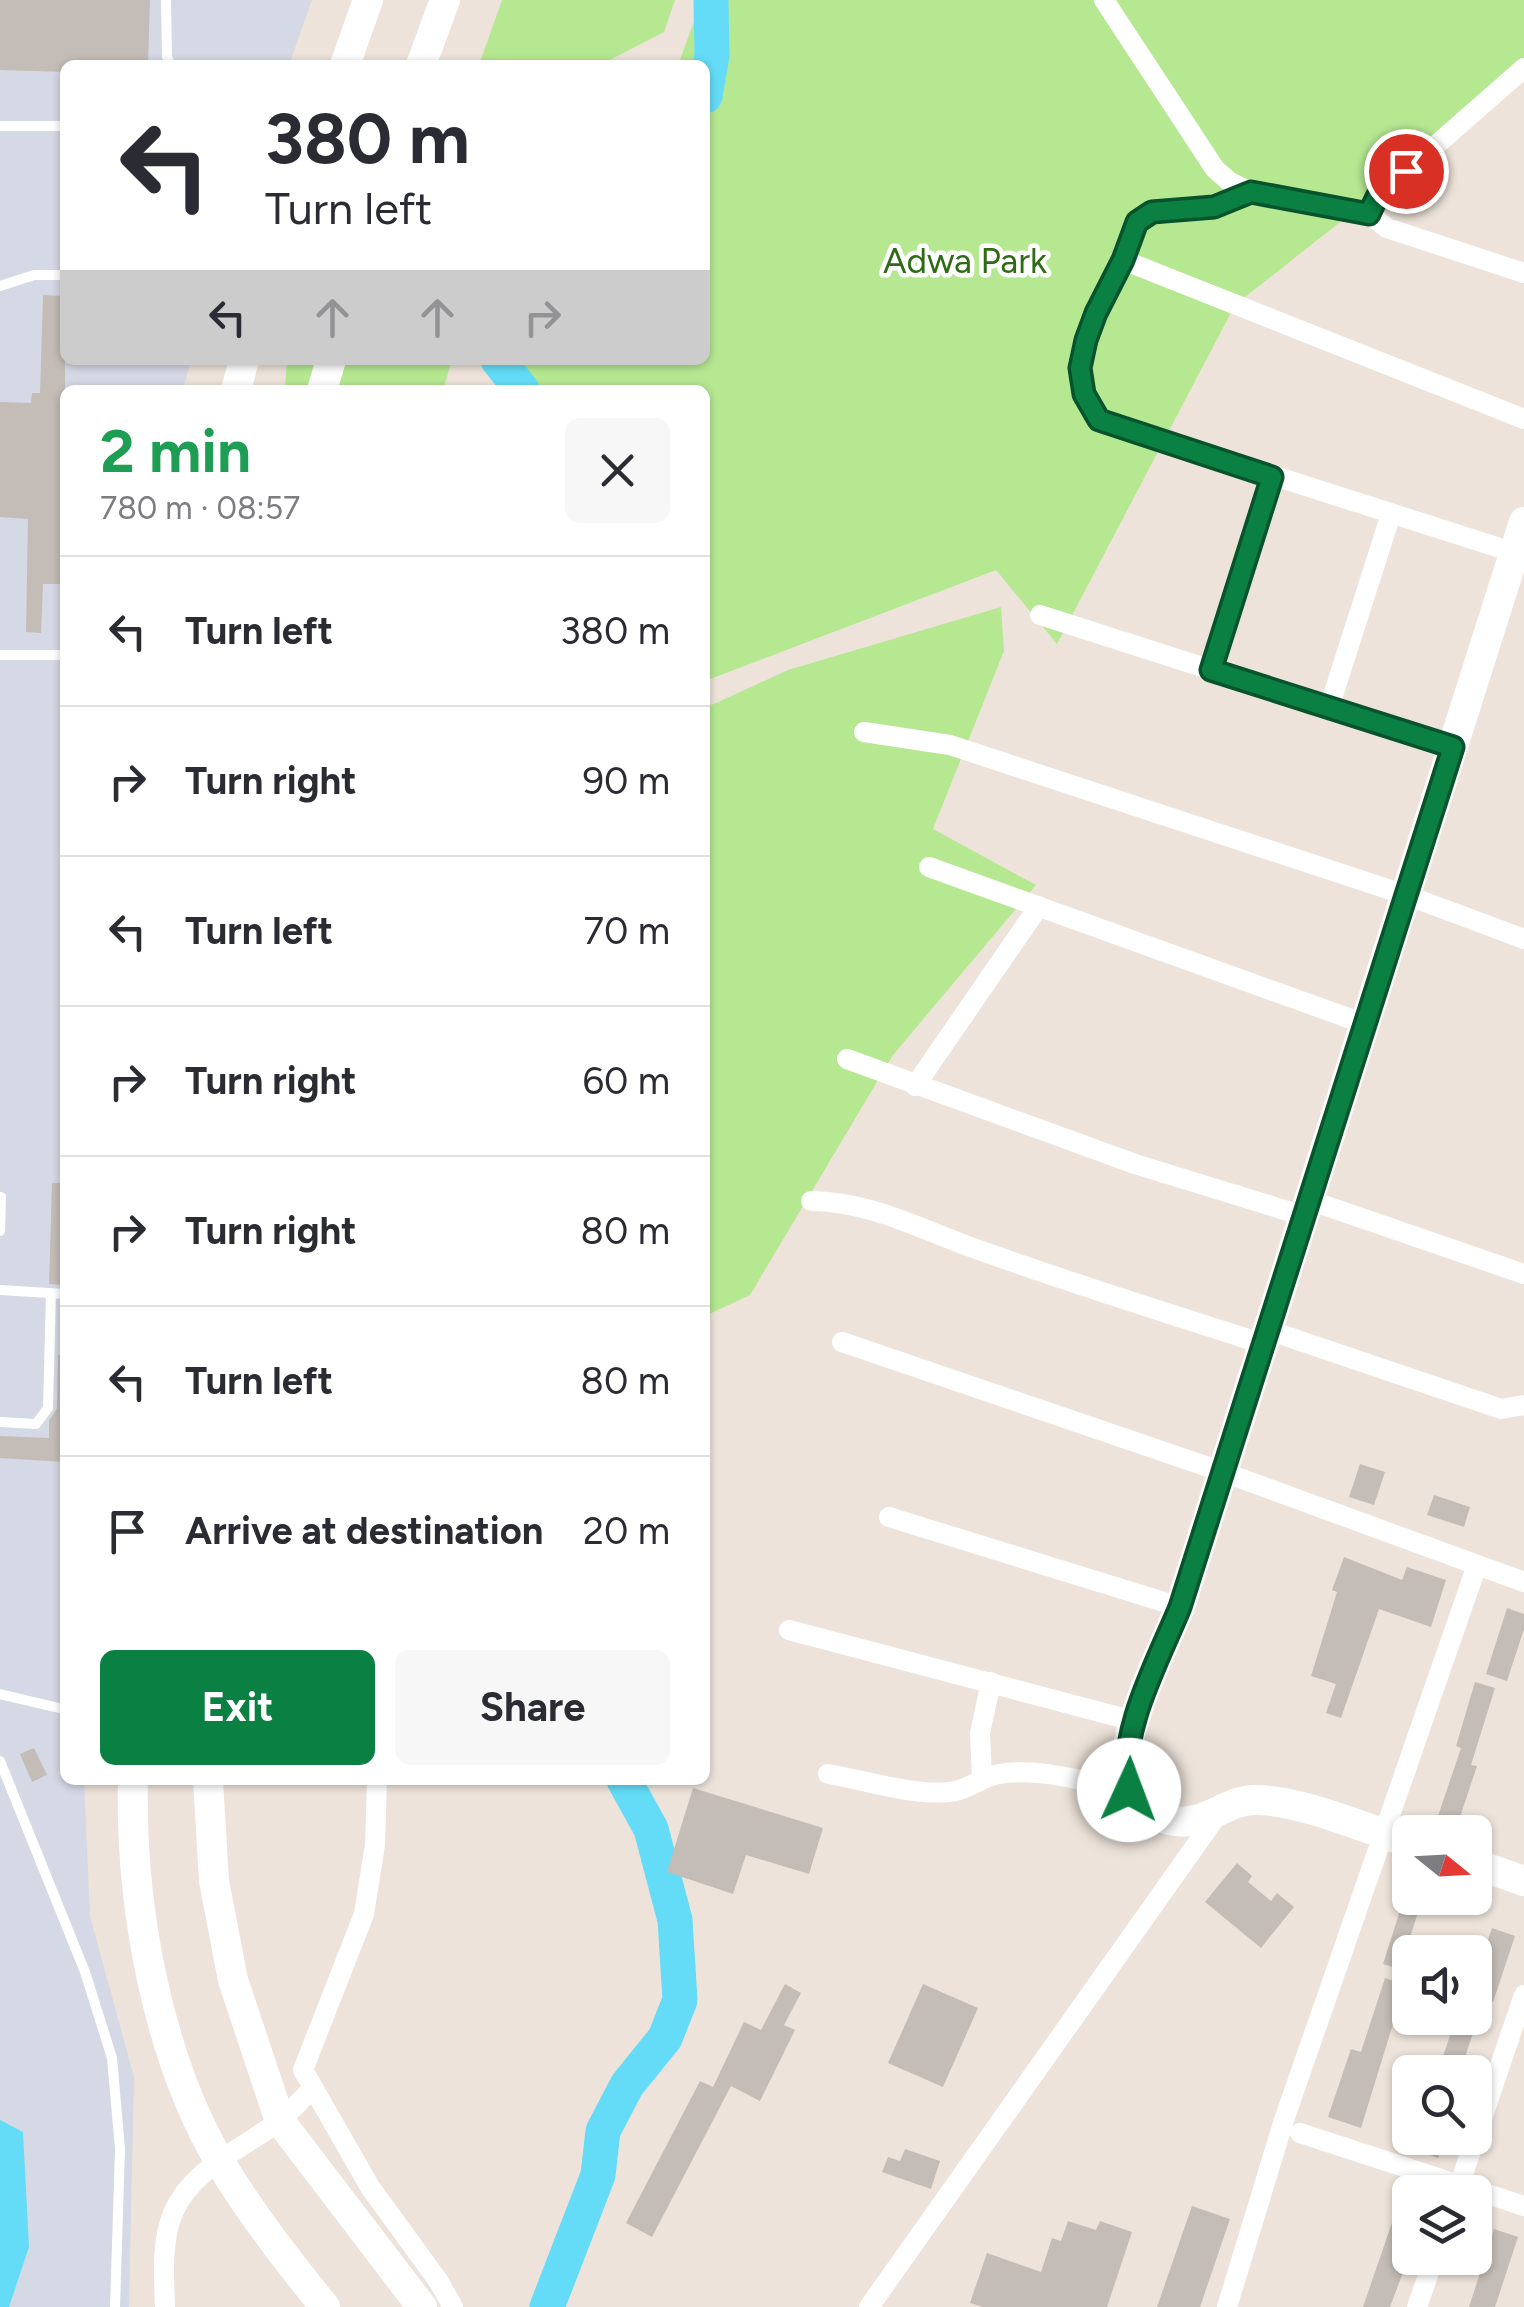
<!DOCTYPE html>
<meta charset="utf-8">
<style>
:root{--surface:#fff;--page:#f7f7f7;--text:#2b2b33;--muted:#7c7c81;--line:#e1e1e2;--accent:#0b8043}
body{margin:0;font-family:Figtree,sans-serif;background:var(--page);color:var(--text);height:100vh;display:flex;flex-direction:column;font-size:38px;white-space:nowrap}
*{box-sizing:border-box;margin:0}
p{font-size:32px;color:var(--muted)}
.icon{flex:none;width:55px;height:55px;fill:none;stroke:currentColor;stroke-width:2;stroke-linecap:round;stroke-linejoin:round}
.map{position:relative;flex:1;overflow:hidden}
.panel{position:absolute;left:60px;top:385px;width:650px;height:1400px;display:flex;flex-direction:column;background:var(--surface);border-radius:15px;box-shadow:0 2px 8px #0004}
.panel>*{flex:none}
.guide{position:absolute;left:60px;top:60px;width:650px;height:305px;border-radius:15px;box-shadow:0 2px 8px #0004;background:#fff;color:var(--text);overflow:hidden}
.needle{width:65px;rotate:108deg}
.tools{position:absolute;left:1392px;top:1815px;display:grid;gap:20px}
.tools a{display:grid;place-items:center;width:100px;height:100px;border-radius:15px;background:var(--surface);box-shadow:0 2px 8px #0004;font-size:50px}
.pin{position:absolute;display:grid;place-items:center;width:85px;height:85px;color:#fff;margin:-42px;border:5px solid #fff;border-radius:50%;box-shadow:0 2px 10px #0007}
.me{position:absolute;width:110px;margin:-55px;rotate:2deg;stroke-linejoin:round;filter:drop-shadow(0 0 8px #0008)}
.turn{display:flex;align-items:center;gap:35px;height:210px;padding:0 40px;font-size:45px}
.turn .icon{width:130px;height:130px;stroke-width:2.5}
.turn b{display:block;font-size:70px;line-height:85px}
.lanes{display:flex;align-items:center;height:95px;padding:0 40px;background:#0003;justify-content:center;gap:50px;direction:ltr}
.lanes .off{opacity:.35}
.round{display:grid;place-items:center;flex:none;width:105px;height:105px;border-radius:15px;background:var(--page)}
.head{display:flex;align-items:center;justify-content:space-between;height:170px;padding:0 40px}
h1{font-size:60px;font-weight:700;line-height:75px;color:#1e9e55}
.primary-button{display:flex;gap:20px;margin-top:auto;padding:20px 40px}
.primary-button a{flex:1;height:115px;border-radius:15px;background:var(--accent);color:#fff;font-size:40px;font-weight:700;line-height:115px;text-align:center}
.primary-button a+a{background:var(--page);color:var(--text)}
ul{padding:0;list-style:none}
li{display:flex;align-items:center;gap:30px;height:150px;padding:0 40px;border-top:2px solid var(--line)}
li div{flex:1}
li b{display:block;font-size:38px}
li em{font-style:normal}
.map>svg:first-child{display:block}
.airport{fill:#d5d9e5}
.green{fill:#b6e892}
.water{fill:#64dcf7}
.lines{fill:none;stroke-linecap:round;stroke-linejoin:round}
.river{stroke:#64dcf7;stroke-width:35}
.building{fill:#c4bdb7}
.lane{stroke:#fff;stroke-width:10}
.street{stroke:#fff;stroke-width:20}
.secondary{stroke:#fff;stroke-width:30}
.route-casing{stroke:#07532c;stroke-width:25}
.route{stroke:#0b8043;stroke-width:18}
.labels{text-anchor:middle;stroke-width:9;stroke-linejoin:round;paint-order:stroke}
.park-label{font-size:35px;fill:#2d6b14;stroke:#fff}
</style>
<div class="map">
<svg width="1524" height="2307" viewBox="0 0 1524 2307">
<rect width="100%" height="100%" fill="#ede3da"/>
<!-- airport -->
<path class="airport" d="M0 0H312L289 65H65V360H191L183 390H65V1780H84L90 1916 134 2077 129 2307H0Z"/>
<!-- green -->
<path class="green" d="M502 0H675L664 32 600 65H479Z
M702 0H1524V77L1235 305 1057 644 996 570 705 681V390H496L513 360H705V65H678Z
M287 360H452L443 390H285Z
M1001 607 1004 651 933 829 1036 885 893 1055 750 1295 705 1316V708L788 670Z"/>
<!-- water -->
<path class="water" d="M0 2120 23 2132 29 2247 9 2307H0Z"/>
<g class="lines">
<!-- river -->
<path class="river" d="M705 96 712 55 711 0
M498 360 522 390
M547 2307 598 2175 603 2131 627 2085 665 2038 680 2000 675 1920 651 1829 624 1780"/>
</g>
<!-- building -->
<path class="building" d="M0 0H150L148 65H65V72L0 70Z
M43 295 65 296V584H43L41 633 26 632 28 519 0 517V402L31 403 32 393H40Z
M52 1183H65V1285L49 1284Z
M58 1355H65V1462L0 1458V1436L49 1438V1421L57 1408Z
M1360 1464 1385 1472 1374 1505 1349 1497Z
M1434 1495 1470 1507 1464 1527 1427 1515Z
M1344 1557 1402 1580 1407 1567 1446 1580 1431 1627 1379 1609 1341 1718 1326 1713 1336 1684 1311 1676 1337 1592 1332 1590Z
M1507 1608 1524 1614V1629L1507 1681 1486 1674Z
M1475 1682 1495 1688 1471 1765 1477 1766 1455 1832 1435 1825 1461 1748 1456 1746Z
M34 1748 47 1775 32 1782 20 1754Z
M693 1788 823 1828 809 1874 746 1855 733 1894 667 1872Z
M1237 1863 1252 1876 1248 1882 1271 1901 1277 1893 1294 1907 1261 1948 1205 1902Z
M1403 1901 1420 1906 1400 1969 1383 1964Z
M1492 1928 1515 1936 1493 2002 1475 1996V1978Z
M1385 1978 1405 1985 1361 2128 1328 2117 1351 2049 1361 2052Z
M785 1984 801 1993 784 2025 795 2030 760 2101 731 2086 652 2237 626 2223 700 2081 713 2087 744 2022 761 2030Z
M923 1984 978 2008 943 2087 888 2063Z
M1456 2018H1478L1460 2072 1439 2068Z
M1420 2138H1446L1438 2158 1416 2150Z
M905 2149 940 2161 931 2189 882 2172 888 2157 900 2161Z
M1406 2182 1410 2183V2254L1390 2307H1363Z
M1192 2206 1230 2219 1200 2307H1157Z
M1068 2221 1096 2230 1100 2221 1132 2232 1107 2307H983L970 2303 987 2253 1041 2272 1052 2238 1061 2241Z
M1494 2229 1518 2237 1495 2307H1469Z"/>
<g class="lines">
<!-- lane -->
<path class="lane" d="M166 0 167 57 171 65
M0 126H65
M0 286 34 275H65
M0 655H65
M0 1231 1 1197
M0 1290 65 1294
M0 1422 36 1424 48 1408 51 1293
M0 1694 59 1708
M0 1761 85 1972 112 2058 120 2149 115 2307"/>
<!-- street -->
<path class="street" d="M1104 0 1215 169 1230 182 1251 192 1369 214 1387 228 1524 273
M1251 192C1240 196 1228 203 1215 207 1194 213 1166 205 1147 216 1131 225 1129 246 1122 262 1099 317 1058 362 1099 420L1522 555
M1369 214 1377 197 1524 68
M1123 260 1524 419
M1040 615 1453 747
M1211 670 1272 477
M1329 708 1391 514
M864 732 950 745 1406 895 1524 939
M929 867 1365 1024
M847 1059 1135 1164 1304 1216
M915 1086 1039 906
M1309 1200 1524 1274
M811 1201C870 1201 924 1231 979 1250 1073 1284 1168 1313 1263 1344
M1268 1330 1501 1409 1524 1405
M842 1342 1223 1472 1524 1582
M889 1517 1180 1607
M789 1630 1134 1721
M828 1774C864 1780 914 1796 950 1792 969 1790 981 1777 999 1774 1041 1767 1089 1783 1129 1790
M982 1778 980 1733 991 1682
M377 1780 375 1845 364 1914 303 2070 370 2187 439 2282 453 2307
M1300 2133 1524 2206
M1457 2192 1524 1995
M165 2307C164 2276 161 2243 173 2213 192 2168 243 2149 279 2121 291 2112 302 2099 313 2088
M869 2307 1218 1814
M1227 2307 1284 2120 1477 1565
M1417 2307 1434 2258"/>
<!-- secondary -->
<path class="secondary" d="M345 65 368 0
M421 65 445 0
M236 390 244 360
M322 390 331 360
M133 1780C130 1905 157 2056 221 2164 252 2215 288 2261 325 2307
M208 1780 214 1881 233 1980 280 2121 422 2307
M1410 1843C1367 1829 1300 1800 1256 1800 1226 1799 1204 1829 1169 1820 1147 1814 1127 1796 1126 1773 1123 1726 1162 1651 1180 1607L1524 522
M1475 1864 1524 1881"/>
</g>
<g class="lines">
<defs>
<path id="route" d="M1129 1790C1117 1734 1159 1659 1180 1607L1453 747 1211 670 1272 477 1099 420 1084 394 1080 368 1086 340 1096 313 1123 260 1137 222 1152 212 1214 207 1251 192 1369 214 1377 197 1406 171"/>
</defs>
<!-- route casing -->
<use href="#route" class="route-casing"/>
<!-- route -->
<use href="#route" class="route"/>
</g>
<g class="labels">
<!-- park labels -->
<g class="park-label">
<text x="965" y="273">Adwa Park</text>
</g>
</g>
</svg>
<div class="tools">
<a><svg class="needle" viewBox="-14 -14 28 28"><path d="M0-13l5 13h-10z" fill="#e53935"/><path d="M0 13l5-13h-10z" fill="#7c7c81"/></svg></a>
<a><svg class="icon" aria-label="sound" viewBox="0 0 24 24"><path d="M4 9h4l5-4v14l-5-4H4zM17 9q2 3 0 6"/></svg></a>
<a><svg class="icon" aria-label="search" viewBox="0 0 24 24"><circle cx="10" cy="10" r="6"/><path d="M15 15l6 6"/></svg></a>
<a><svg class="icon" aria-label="layers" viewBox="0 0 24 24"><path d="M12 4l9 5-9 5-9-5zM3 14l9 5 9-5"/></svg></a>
</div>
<div class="pin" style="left:1406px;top:171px;background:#d93025"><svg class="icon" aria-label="arrive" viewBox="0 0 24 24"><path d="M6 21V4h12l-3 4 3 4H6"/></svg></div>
<svg class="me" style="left:1129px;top:1790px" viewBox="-20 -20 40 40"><circle r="19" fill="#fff"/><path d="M0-13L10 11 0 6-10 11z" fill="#0b8043"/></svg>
<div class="guide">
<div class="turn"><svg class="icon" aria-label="left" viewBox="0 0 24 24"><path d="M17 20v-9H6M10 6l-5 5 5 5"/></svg><div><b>380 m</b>Turn left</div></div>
<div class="lanes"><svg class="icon" aria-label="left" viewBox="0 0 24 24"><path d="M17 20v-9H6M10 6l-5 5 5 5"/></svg><svg class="icon off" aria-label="ahead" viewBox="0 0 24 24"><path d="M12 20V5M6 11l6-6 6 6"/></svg><svg class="icon off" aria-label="ahead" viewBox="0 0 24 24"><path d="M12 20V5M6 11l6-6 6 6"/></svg><svg class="icon off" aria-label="right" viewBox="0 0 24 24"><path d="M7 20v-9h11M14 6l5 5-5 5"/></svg></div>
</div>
<section class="panel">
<div class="head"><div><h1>2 min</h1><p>780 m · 08:57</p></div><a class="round"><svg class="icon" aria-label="close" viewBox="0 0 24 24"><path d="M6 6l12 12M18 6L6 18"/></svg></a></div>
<ul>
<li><svg class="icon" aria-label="left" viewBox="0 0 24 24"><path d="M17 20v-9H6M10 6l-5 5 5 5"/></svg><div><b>Turn left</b></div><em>380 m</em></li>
<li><svg class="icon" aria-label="right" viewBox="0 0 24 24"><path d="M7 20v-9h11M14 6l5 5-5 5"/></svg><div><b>Turn right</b></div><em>90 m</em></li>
<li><svg class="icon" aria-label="left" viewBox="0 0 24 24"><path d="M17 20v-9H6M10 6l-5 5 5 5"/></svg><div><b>Turn left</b></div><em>70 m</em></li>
<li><svg class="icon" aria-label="right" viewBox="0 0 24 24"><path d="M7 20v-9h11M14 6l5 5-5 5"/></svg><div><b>Turn right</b></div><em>60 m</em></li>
<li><svg class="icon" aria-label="right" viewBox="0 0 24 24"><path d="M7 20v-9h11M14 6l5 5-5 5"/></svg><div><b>Turn right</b></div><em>80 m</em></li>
<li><svg class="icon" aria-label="left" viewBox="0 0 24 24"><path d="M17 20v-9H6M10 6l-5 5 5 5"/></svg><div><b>Turn left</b></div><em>80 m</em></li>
<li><svg class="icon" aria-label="arrive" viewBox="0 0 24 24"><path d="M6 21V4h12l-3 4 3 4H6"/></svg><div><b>Arrive at destination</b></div><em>20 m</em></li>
</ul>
<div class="primary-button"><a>Exit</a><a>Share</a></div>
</section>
</div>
